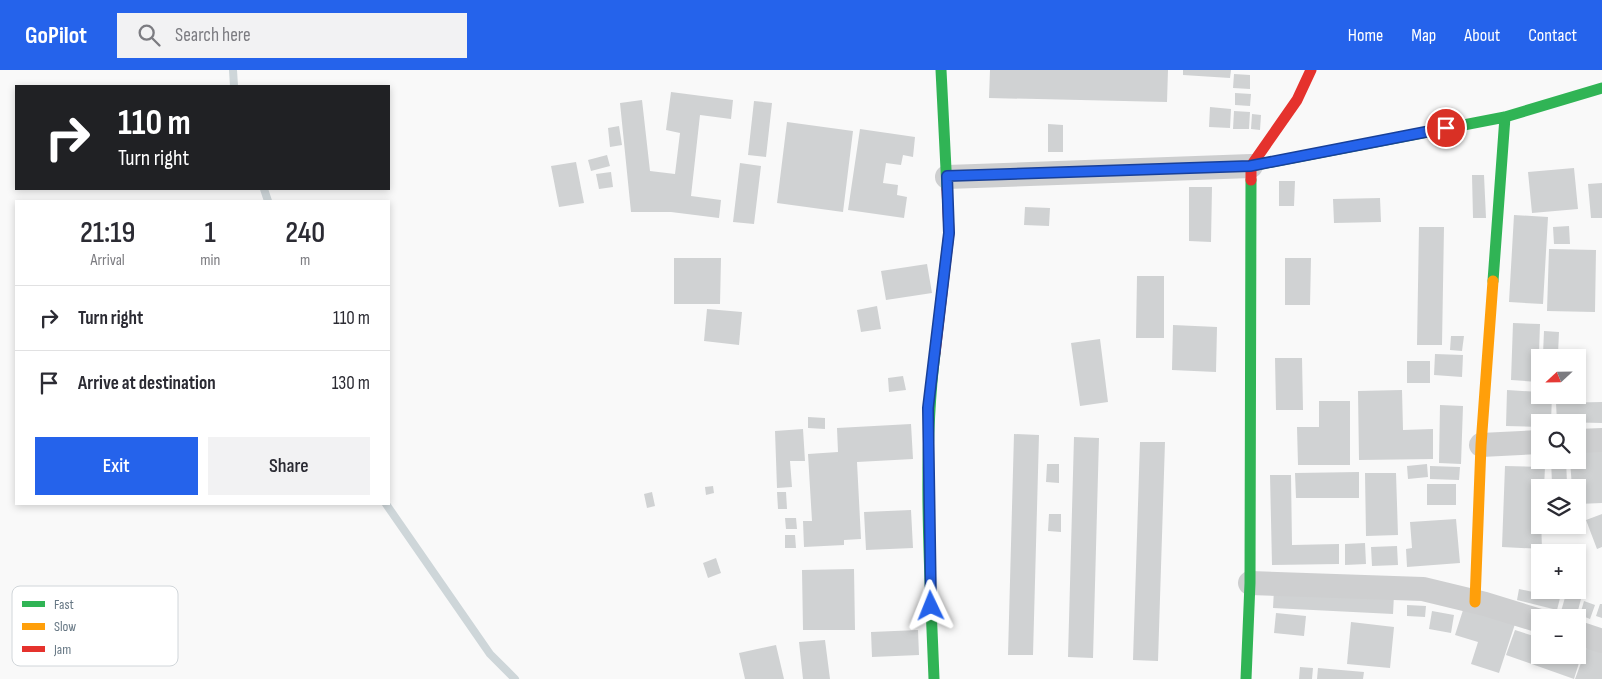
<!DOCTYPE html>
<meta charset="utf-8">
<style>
:root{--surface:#fff;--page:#f2f2f3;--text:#2b2b33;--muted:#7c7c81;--line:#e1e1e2;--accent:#2563eb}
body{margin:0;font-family:"Sofia Sans Condensed",sans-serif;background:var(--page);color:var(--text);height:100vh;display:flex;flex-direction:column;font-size:19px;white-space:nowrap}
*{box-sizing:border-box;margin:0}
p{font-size:16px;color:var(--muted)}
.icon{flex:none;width:28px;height:28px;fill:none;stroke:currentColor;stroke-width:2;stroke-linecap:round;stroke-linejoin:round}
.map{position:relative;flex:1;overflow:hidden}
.side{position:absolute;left:15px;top:130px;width:375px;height:305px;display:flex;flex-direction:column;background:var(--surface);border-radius:0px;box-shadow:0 2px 8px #0003}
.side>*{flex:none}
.top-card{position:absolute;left:15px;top:15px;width:375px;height:105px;border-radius:0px;box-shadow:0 2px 8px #0003;background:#202124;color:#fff;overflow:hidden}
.needle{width:32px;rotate:248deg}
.fabs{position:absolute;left:1531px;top:279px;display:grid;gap:10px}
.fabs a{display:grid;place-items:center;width:55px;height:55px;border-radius:0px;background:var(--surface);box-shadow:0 2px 8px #0003;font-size:25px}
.pin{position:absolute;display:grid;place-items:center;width:42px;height:42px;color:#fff;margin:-21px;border:2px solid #fff;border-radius:50%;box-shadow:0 1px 5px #0007}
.me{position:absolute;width:55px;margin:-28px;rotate:358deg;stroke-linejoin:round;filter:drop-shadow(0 0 4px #0008)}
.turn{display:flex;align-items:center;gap:18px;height:105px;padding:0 20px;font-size:22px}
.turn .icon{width:65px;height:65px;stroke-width:2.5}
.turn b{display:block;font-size:35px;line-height:42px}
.eta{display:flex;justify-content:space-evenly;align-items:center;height:85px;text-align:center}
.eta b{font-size:30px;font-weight:600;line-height:35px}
.action{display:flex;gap:10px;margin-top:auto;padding:10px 20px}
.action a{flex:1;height:58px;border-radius:0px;background:var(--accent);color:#fff;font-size:20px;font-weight:600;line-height:58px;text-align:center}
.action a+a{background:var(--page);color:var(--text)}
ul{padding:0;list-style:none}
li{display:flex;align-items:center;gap:15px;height:65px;padding:0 20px;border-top:1px solid var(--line)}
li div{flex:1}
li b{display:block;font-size:19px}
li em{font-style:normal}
header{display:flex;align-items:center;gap:30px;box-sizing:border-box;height:70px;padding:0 25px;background:var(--accent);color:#fff}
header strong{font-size:24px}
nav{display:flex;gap:28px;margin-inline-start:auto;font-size:18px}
.search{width:350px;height:45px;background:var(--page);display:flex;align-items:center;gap:12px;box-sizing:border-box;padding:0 18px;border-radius:0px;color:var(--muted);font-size:19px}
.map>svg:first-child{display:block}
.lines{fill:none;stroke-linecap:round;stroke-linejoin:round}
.stream{stroke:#ced6d9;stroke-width:8}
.building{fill:#d0d2d3}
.street{stroke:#cecfd0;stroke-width:24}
.fast{stroke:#30b455;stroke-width:11}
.slow{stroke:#ff9f0a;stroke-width:11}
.jam{stroke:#e5322d;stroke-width:11}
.route-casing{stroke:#184099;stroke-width:12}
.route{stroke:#2563eb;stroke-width:9}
.key{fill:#fff;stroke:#d1d6da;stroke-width:1}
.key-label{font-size:14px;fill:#657683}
</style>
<header>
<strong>GoPilot</strong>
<div class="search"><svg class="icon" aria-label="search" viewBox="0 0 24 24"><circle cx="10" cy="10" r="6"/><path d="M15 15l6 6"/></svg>Search here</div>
<nav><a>Home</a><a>Map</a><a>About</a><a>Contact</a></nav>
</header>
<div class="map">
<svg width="1602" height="609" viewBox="0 0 1602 609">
<rect width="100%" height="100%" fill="#f9f9f9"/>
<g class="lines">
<!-- stream -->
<path class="stream" d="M233 0 234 16
M264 119 268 131
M386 434 490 584 515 609"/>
</g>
<!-- building -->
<path class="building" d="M990 0H1168L1167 32 989 28Z
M1183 0H1231L1230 8 1183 5Z
M1234 4 1250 5V19L1233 18Z
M671 22 733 30 731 49 700 45 691 126 721 130 719 148 671 142H631L620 33 642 30 650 101 675 104 680 63 666 60Z
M1235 23 1251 24 1250 36 1235 35Z
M754 31 772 33 766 87 748 85Z
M1210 37 1231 39 1230 58 1209 57Z
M1234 41 1250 42 1249 59H1233Z
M1252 44 1261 45 1260 60 1251 59Z
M787 52 853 61 843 142 777 133Z
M1048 54 1063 55V82H1048Z
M619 56 622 75 610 77 608 58Z
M860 59 915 67 913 87 903 85 901 95 886 93 883 113 898 115 897 125 907 127 904 148 848 140Z
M607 85 610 96 591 101 588 90Z
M576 92 584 133 559 137 551 96Z
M740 93 761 96 754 154 733 152Z
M1574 98 1578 139 1532 143 1528 102Z
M611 102 613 117 599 119 596 104Z
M1472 105H1484L1486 148H1473Z
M1279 111H1295L1294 136H1279Z
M1602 113V148H1591L1588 114Z
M1189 117H1212L1211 172 1189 171Z
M1380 128 1381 152 1334 153 1333 129Z
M1025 137 1050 138 1049 156 1024 155Z
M1514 145 1548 147 1543 234 1509 232Z
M1569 156 1570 174H1554L1553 157Z
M1419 157H1444L1442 275H1417Z
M1549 179 1596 180 1595 242 1547 241Z
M674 188H721L720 234H674Z
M1285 188H1311L1310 235H1285Z
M927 194 932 223 886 230 881 201Z
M1137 206H1164V268H1136Z
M877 236 881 259 861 262 857 240Z
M707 239 742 242 739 275 704 271Z
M1513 253 1540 254 1538 312 1511 310Z
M1173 255 1217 257 1216 302 1172 300Z
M1544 261 1559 262 1558 284H1543Z
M1451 266H1464L1462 281 1450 280Z
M1100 269 1108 332 1080 336 1071 273Z
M1435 284 1463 285 1462 307 1434 305Z
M1275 288H1302L1303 340H1276Z
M1407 291H1430V313H1407Z
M903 306 906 320 889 322 888 308Z
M1402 320 1403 360 1433 359V389L1359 390 1358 321Z
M1507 320 1540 322V325H1552L1551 352H1540V357L1506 356Z
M1319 331H1350V395H1298L1297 357H1319Z
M1602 332V353L1557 352 1556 333Z
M1440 335 1463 336 1461 394 1439 393Z
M808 347 825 348V359L808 358Z
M911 354 913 389 857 392 861 469 844 470V475L804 477 803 451H812L808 384 838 382 837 358Z
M803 359 805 391H790L792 417 777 418 775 361Z
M1014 364 1039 365 1033 585H1008Z
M1074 367 1099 368 1093 588 1068 587Z
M1140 372H1165L1158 591 1133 590Z
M1602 381V433L1578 434V418H1572L1570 390H1578V382Z
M1551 390H1566L1567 413H1552Z
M1047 394H1059V413L1046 412Z
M1427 394 1428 407 1408 409 1407 396Z
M1430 396 1460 397 1459 410 1430 409Z
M1505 396 1545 397 1544 418H1540L1542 479 1502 477Z
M1359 402V428H1296L1295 403Z
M1365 403H1396L1398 465 1366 466Z
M1270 405H1291L1292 475 1339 474V494L1272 495Z
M1427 414H1456V435H1427Z
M713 416 714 423 706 425 705 417Z
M652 422 655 436 647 438 644 424Z
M777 422H786L787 439H778Z
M911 440 913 478 866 480 864 442Z
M1049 444H1061V462L1048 461Z
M1602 444V477L1597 479 1586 450Z
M785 448H796L797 459H786Z
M1456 449 1460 493 1407 497 1406 479 1412 478 1410 452Z
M785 465H795L796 478H785Z
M1365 473 1366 494 1345 495V474Z
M1397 476 1398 495 1372 496 1371 477Z
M716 488 721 503 708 508 703 493Z
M854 499 855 560H803L802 500Z
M1274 519 1394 525 1393 544 1273 538Z
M1519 519 1560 528 1557 540 1517 530Z
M1566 524 1581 529 1576 548 1560 545Z
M1584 531 1595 535 1590 549 1580 545Z
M1600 534H1602V548L1596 546Z
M1407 535 1426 536 1425 547 1407 546Z
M1464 537 1515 554 1499 603 1471 594 1478 572 1455 565Z
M1432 541 1454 545 1451 563 1429 559Z
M1276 543 1306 546 1304 566 1274 563Z
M1351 552 1394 557 1390 598 1347 594Z
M918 560 919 585 872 587 871 562Z
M1515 560 1540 568V585H1578V582L1582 583 1574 609 1506 585Z
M825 570 830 609H803L799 572Z
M776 575 784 609H745L739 583Z
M1587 577 1602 583V609H1575Z
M1300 597 1313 598 1312 609H1299Z
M1318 598 1364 602 1363 609H1317Z"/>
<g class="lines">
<!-- street -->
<path class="street" d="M947 107 1251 96
M1578 371 1602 370
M1481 375 1540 372
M1250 513 1423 519 1485 534 1540 551
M1578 563 1602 571"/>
<!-- fast -->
<path class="fast" d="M941 0 947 119
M1251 96 1505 47 1602 18
M1493 211 1505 47
M934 609C930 501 922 390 935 283
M1246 609 1250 513 1251 110"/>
<!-- slow -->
<path class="slow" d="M1475 532 1481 375 1493 211"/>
<!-- jam -->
<path class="jam" d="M1251 110V96L1297 30 1311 0
M935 283 949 163 947 119"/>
</g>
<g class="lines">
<defs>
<path id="route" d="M931 536 928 338 949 163 947 106 1250 96 1446 58"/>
</defs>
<!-- route casing -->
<use href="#route" class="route-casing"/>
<!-- route -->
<use href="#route" class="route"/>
</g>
<!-- legend -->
<rect x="12" y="516" width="166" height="80" rx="8" class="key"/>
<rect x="22" y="531" width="23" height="6" fill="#30b455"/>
<rect x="22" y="553" width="23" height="7" fill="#ff9f0a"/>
<rect x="22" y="576" width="23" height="6" fill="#e5322d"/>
<g class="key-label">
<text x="54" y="539">Fast</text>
<text x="54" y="561">Slow</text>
<text x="54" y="584">Jam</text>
</g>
</svg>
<div class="fabs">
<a><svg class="needle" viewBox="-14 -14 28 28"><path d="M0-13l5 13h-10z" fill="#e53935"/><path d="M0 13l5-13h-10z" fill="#7c7c81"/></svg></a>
<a><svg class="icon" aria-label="search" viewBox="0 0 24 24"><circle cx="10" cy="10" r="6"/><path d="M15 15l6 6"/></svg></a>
<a><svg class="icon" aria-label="layers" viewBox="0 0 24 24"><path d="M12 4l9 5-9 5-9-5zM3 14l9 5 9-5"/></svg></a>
<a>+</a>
<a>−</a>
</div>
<div class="pin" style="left:1446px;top:58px;background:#d93025"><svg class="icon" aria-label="arrive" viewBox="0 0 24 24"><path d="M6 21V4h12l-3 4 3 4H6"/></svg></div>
<svg class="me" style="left:931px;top:536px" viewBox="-20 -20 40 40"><path d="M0-17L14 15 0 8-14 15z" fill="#2563eb" stroke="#fff" stroke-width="4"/></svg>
<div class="top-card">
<div class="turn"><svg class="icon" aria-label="right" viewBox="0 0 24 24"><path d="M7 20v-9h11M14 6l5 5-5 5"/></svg><div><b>110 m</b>Turn right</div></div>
</div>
<section class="side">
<div class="eta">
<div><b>21:19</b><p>Arrival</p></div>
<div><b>1</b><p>min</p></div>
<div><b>240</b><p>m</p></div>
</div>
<ul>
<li><svg class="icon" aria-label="right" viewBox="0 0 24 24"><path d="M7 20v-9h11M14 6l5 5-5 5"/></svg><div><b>Turn right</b></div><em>110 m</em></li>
<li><svg class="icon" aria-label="arrive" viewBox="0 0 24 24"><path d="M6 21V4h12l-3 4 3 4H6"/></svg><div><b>Arrive at destination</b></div><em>130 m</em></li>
</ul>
<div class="action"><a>Exit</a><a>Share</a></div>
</section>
</div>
